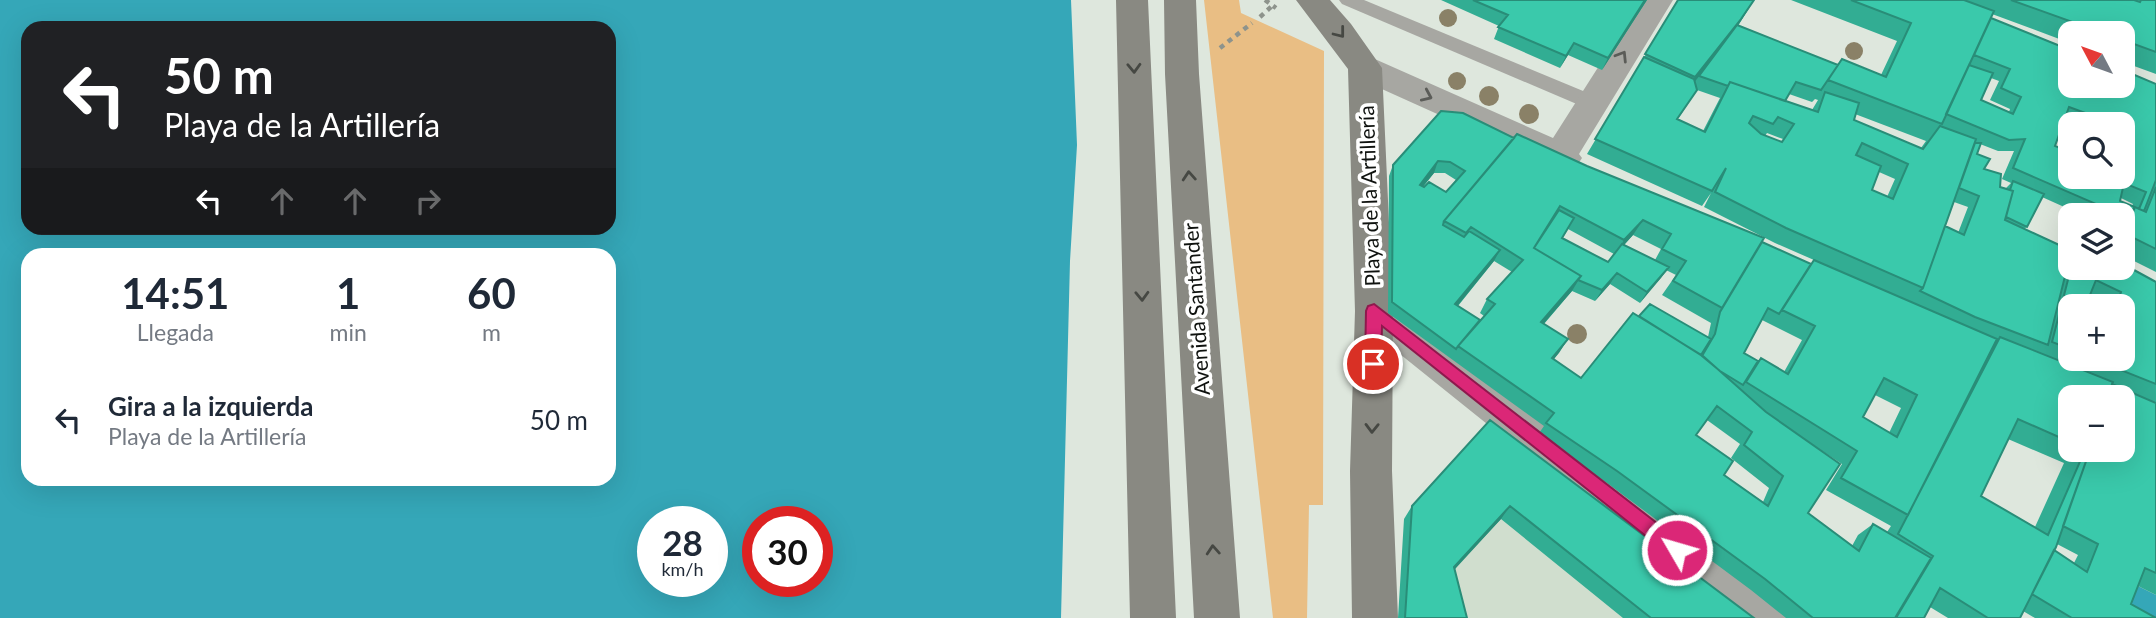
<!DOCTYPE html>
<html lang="es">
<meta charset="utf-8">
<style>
:root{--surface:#fff;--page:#f2f2f3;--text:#1f2937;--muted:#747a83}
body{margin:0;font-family:Lato,sans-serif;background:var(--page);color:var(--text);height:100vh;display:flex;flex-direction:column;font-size:26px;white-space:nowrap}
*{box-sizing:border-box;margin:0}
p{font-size:23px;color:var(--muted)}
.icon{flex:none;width:38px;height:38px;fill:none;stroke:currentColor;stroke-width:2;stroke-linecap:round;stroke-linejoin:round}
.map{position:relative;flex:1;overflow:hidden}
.drawer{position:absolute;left:21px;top:248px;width:595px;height:238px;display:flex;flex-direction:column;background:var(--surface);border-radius:21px;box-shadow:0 7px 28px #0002}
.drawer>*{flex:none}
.guide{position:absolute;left:21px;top:21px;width:595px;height:214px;border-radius:21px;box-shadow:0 7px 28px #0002;background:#202124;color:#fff;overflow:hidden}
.needle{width:46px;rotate:311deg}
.tools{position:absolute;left:2058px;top:21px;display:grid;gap:14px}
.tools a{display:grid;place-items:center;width:77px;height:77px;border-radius:14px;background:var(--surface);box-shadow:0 7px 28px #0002;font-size:35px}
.speed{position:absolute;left:637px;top:506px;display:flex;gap:14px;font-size:35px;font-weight:700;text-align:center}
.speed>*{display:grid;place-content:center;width:91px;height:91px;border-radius:50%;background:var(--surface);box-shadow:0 7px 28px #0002;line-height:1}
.speed small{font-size:18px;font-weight:400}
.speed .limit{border:10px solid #d22;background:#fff;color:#111}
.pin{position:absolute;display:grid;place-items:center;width:60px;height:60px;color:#fff;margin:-30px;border:4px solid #fff;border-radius:50%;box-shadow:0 2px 7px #0007}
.me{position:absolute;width:77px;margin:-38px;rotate:308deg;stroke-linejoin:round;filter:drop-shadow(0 0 5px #0008)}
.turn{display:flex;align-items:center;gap:24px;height:147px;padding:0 28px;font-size:32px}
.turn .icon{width:91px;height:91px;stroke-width:2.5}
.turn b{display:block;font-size:49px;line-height:60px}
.lanes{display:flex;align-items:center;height:66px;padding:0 28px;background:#0003;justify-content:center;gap:35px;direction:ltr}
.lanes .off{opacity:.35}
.eta{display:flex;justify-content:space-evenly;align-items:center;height:119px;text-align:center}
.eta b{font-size:42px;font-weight:700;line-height:49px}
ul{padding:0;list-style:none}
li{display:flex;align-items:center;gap:21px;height:105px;padding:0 28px}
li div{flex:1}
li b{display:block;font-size:26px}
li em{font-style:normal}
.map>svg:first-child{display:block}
.built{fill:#d0dece}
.green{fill:#e9be84}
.water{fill:#35a7b8;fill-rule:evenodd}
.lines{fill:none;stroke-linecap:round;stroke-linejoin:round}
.path{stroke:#8d938c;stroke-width:4.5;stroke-dasharray:5 5;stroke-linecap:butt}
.lane{fill:#a7a7a2;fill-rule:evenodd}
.street{fill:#a7a7a2;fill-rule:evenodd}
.secondary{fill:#898982;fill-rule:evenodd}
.tree{fill:#8a8167}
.wall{fill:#32ad93;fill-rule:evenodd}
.shaded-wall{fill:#298d78}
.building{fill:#3ac9ab;stroke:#298d78;stroke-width:2;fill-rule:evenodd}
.oneway{stroke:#464843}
.oneway2{stroke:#5b5c58}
.route{fill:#db2777;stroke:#8e194d;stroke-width:2}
.labels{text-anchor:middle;stroke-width:7;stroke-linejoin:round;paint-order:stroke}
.street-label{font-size:21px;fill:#0f120f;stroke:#fff}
</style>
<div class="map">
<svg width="2156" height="618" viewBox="0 0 2156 618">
<rect width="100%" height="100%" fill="#dee7dd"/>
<!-- built -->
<path class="built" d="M1482 435 1722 618H1398Z"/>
<!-- green -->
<path class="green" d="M1204 0H1239L1241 13 1324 51 1323 505H1309L1307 618H1273Z"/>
<!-- water -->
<path class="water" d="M0 0H1071L1077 145 1070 261 1061 618H0ZM28 28H609V228H28ZM28 256H609V480H28ZM653 522H712V581H653ZM758 522H817V581H758Z
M2124 579 2156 595V618H2117Z"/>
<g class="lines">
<!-- path -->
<path class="path" d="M1265 0 1276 8
M1260 17 1272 6
M1220 48 1252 23"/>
<!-- lane -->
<path class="lane" d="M1339 0H1364L1600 98 1602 103 1600 108H1586L1342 4Z"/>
<!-- street -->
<path class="street" d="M1641 0H1673L1579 154 1582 158 1576 167 1564 171 1353 76 1348 68 1353 60 1365 56 1377 60 1553 138Z
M1374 295 1388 300 1780 602 1787 618H1729L1360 322 1355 311 1360 300Z"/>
<!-- secondary -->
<path class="secondary" d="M1116 0H1148L1176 618H1130Z
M1164 0H1196L1199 74 1240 618H1194L1165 74Z
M1296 0H1330L1351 24 1382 68 1393 311 1392 471 1398 618H1352L1350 471 1355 311 1348 69Z"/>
</g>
<!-- trees -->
<g class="tree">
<circle cx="1448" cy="18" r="9"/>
<circle cx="1854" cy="51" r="9"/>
<circle cx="1457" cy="81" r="9"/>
<circle cx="1489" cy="96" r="10"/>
<circle cx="1529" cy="114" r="10"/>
<circle cx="1577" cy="334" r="10"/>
</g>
<!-- wall -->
<path class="wall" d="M1441 0H1647L1602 70 1568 55 1560 68 1494 39 1499 26Z
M1678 0H1754L1738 26 1838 65 1881 75 1897 41 1791 0H2156V74L2123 62V33H2070V43L1992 14 1991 18 2156 84V272L2126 257 2123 264V215H2082L2042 197 2025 229 2070 250V268L2156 282V595L2138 586 2131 604 2156 618H2035L2023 611 2020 618H1948L1930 607 1924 618H1786L1751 590 1607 483 1537 436 1544 426 1388 313 1389 176 1393 165 1514 138 1587 166 1811 264 1814 260 1775 243 1704 207 1711 193 1702 206 1587 154ZM1991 78 1999 81 1990 100 2010 109 2009 112 1981 100ZM1697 90 1720 98 1703 131 1678 119ZM1789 94 1812 102 1815 99 1818 100 1812 110 1785 101ZM1855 114 1926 141 1921 148 1854 120ZM2064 121 2072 124H2123V177L2055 146ZM1767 133 1783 139 1781 142 1765 136ZM1980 144 1998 151H2014L2002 179 2011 183 2006 188 2000 187 1984 169 1977 154ZM1879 172 1895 179 1887 197 1872 190ZM1434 173H1445L1456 180 1446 192 1423 187ZM2121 198 2133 204 2132 206 2120 201ZM1954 202 1968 207 1958 233 1945 226ZM1568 229 1614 254 1608 262 1562 239ZM1633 235 1661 249 1655 260 1624 245ZM1494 261 1512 272 1487 299 1480 313 1484 316 1480 320 1458 306ZM1666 270 1676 275 1662 295 1711 323 1708 337 1639 316 1581 378 1554 359 1568 339 1544 324 1572 291 1595 301 1610 284 1640 303ZM2070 306H2123V359H2070ZM1762 320 1802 340 1784 372 1761 358 1758 361 1744 353ZM1875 395 1901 408 1889 433 1863 417ZM2070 397 2123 450H2070ZM1707 420 1740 444 1731 458 1769 488 1763 502 1724 475 1696 435ZM2008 439 2064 463 2035 527 1981 496ZM1816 447 1842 464 1826 490 1891 526 1887 532 1873 524 1858 535 1852 546 1808 513ZM2057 544 2078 555 2074 563 2054 550Z
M1490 420 1754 618H1623L1501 519 1454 569 1467 618H1398L1404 519 1412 506Z"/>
<!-- shaded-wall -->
<path class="shaded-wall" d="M1645 0H1647L1602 70 1608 58Z
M1754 0 1730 38 1684 95 1695 77Z
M1574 43 1568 55 1560 68 1566 56Z
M1438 161 1434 173 1415 196 1420 185Z
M1643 220 1633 235 1615 255 1624 240Z
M1500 250 1494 261 1450 315 1455 304Z
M1669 267 1661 278 1640 303 1647 292Z
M1617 273 1610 284 1595 301 1602 290Z
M1581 276 1572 291 1533 336 1541 322Z
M1568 339 1559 353 1543 372 1552 358Z
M1510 506 1501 519 1445 580 1454 567Z"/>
<!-- building -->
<path class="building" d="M1473 0H1645L1608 58 1574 43 1566 56 1498 27 1508 15Z
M1678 0H1754L1741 19 1695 77 1645 54Z
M1851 0H1964L1994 11 1942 124 1828 80 1842 59 1886 77 1911 23Z
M2011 0H2134L2140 2 2141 0H2156V52L2123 40V33H2103Z
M1991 18 2070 50V86H2123V70L2156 84V180L2144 211 2139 209 2146 192 2124 183 2120 201 2135 207 2131 211 2128 218 2013 168 2025 139 2009 140 1946 114 1969 65 1993 73 1981 100 2013 114 2021 97 2001 88 2010 69 1974 55ZM2069 107 2115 124H2123V177H2070V152L2055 146Z
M1737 25 1838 65 1821 90 1796 82 1785 101 1730 82 1728 86 1699 76Z
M1644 57 1694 79 1697 90 1677 119 1705 132 1730 82 1818 112 1825 92 1859 103 1854 120 1923 149 1940 126 1976 139 1923 288 1786 228 1715 192 1726 168 1712 191 1595 139ZM1753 116 1773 124 1778 117 1794 124 1782 142 1761 134 1749 123ZM1862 143 1908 164 1893 199 1872 190 1881 166 1856 155Z
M1441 111 1463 113 1514 138 1444 221 1443 225 1464 237 1469 231 1500 250 1455 304 1480 320 1458 346 1456 349 1392 302 1393 165ZM1438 161 1450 162 1465 171 1446 192 1429 182 1424 187 1420 185Z
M1517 134 1587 166 1764 238 1722 308 1673 281 1686 261 1662 249 1671 234 1643 220 1624 240 1560 206 1534 248 1581 276 1541 322 1568 339 1552 358 1581 378 1633 313 1703 356 1766 412 1840 464 1808 513 1859 551 1873 524 1931 558 1895 618H1813L1765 579 1617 471 1546 423 1554 413 1458 346 1495 304 1487 299 1523 260 1471 227 1466 233 1444 221ZM1717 406 1752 432 1744 445 1783 476 1768 506 1724 475 1733 461 1696 435Z
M1975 143H1981L1977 154 1990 159 1984 169 2001 174 2000 187 2013 191 2005 220 2070 250V256L2048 345 1975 317 1920 291 1923 288 1945 226 1964 235 1979 196 1959 188Z
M2013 181 2044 194 2027 227 2006 217 2013 191 2010 190Z
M2156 187V249L2134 238 2123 264V238L2135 207 2146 212Z
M1559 210 1574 218 1562 238 1608 262 1622 244 1669 267 1647 292 1617 273 1602 290 1578 280 1581 276 1534 248Z
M1762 242 1811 264 1779 314 1768 308 1744 353 1758 361 1743 385 1720 371 1702 356 1715 334 1720 312Z
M1814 260 1997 339 1908 515 1841 478 1857 451 1746 382 1761 358 1788 374 1815 326 1782 310ZM1884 378 1917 395 1897 437 1863 417Z
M2123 264 2156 282V384L2093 359H2123V306H2116L2121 292 2096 280 2090 295 2113 306H2070V349L2052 342 2071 268H2123Z
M1650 304 1711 339 1701 355 1639 316Z
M2000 337 2113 382 2108 397H2070V442L2018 419 1981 496 2048 535 2085 450H2090L2056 547 2020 618H1988L1940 588 1924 618H1896L1933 556 1898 534Z
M2112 384 2156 403V573L2145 568 2131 604 2156 618H2072L2032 594 2054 550 2087 572 2098 544 2063 526 2090 450H2123V397H2108Z
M1490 420 1754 618H1651L1510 506 1454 567 1467 618H1405L1412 506Z"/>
<!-- one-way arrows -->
<defs><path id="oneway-chevron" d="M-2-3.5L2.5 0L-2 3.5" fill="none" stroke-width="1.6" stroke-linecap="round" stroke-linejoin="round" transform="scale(1.75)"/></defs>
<g class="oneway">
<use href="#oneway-chevron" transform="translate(1340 33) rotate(52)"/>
<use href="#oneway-chevron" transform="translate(1134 68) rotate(88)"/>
<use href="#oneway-chevron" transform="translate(1189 176) rotate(-94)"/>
<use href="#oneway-chevron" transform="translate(1142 296) rotate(88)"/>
<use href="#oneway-chevron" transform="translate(1372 428) rotate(91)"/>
<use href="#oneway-chevron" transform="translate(1213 550) rotate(-94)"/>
</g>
<g class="oneway2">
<use href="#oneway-chevron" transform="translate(1622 56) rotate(-58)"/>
<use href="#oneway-chevron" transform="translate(1427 96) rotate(24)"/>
</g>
<!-- route -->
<path class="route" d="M1374 304 1684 544 1686 550 1684 556 1677 558 1671 556 1382 326 1381 364 1379 369H1367L1365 364 1366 311 1368 306Z"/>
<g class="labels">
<!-- street labels -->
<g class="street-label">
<text transform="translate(1370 196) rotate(-92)" y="7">Playa de la Artillería</text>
<text transform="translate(1197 309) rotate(-94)" y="7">Avenida Santander</text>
</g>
</g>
</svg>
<div class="tools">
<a><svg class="needle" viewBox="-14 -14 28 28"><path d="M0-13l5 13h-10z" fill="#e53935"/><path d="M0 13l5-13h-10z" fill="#747a83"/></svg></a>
<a><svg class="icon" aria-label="search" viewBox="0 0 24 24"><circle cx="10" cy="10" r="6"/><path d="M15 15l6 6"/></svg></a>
<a><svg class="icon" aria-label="layers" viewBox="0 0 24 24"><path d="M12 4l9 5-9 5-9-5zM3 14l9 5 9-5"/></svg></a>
<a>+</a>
<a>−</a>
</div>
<div class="speed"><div>28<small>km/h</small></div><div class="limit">30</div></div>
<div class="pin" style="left:1373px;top:364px;background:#d93025"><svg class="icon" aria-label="arrive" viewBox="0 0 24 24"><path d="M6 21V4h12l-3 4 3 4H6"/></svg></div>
<svg class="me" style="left:1677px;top:550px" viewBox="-20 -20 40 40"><circle r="17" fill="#db2777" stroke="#fff" stroke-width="3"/><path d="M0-11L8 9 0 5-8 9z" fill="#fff"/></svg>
<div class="guide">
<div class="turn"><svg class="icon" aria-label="left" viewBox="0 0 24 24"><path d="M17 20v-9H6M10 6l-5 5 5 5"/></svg><div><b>50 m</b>Playa de la Artillería</div></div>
<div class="lanes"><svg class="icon" aria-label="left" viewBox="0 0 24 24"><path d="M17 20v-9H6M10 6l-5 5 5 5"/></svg><svg class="icon off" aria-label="ahead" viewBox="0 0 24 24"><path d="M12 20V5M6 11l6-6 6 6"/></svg><svg class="icon off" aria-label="ahead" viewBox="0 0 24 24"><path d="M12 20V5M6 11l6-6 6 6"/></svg><svg class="icon off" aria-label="right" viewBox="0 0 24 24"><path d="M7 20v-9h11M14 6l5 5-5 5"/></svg></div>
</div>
<section class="drawer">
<div class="eta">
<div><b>14:51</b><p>Llegada</p></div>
<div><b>1</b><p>min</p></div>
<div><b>60</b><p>m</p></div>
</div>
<ul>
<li><svg class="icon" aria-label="left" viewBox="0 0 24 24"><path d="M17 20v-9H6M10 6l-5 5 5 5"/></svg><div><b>Gira a la izquierda</b><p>Playa de la Artillería</p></div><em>50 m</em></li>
</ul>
</section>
</div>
